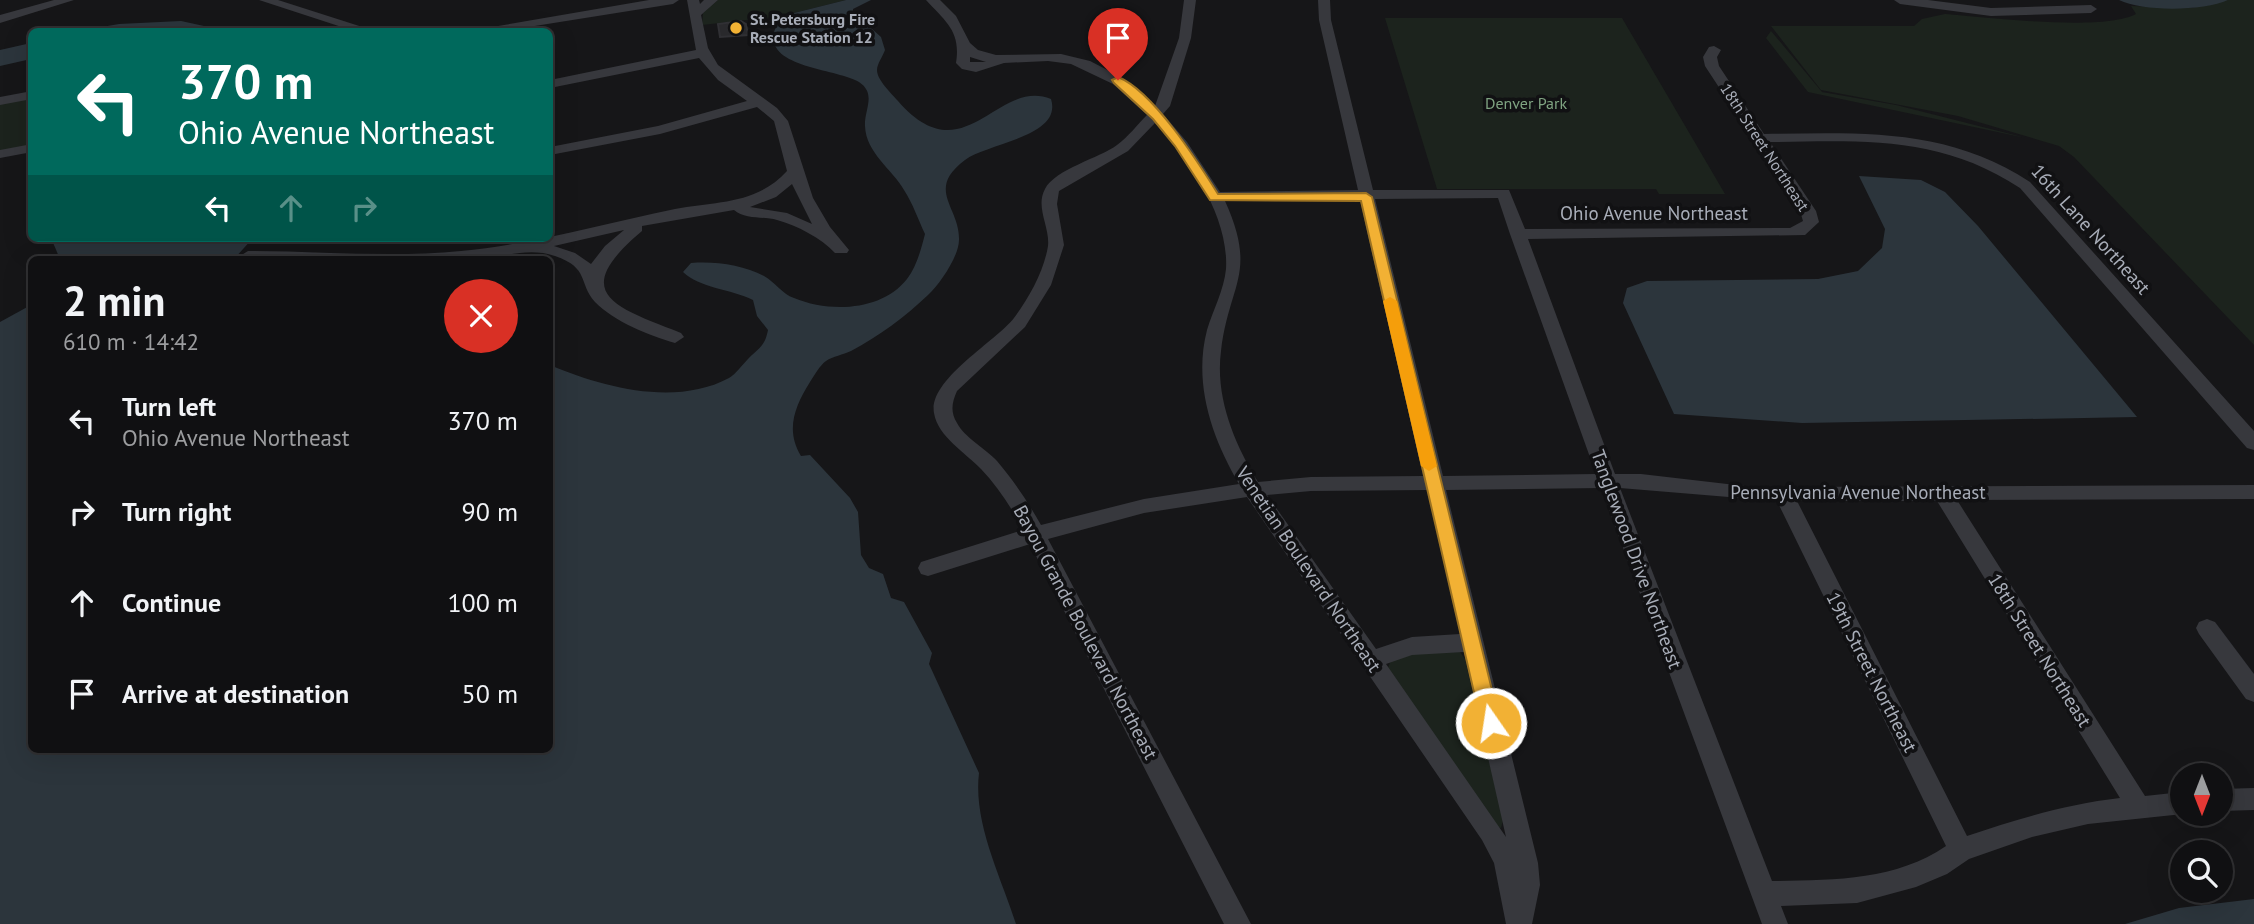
<!DOCTYPE html>
<meta charset="utf-8">
<style>
:root{--surface:#101012;--page:#1e1e20;--text:#f1f3f6;--muted:#9c9d9f;--line:#303032}
body{margin:0;font-family:"PT Sans",sans-serif;background:var(--page);color:var(--text);height:100vh;display:flex;flex-direction:column;font-size:26px;white-space:nowrap}
*{box-sizing:border-box;margin:0}
p{font-size:23px;color:var(--muted)}
.icon{flex:none;width:38px;height:38px;fill:none;stroke:currentColor;stroke-width:2;stroke-linecap:round;stroke-linejoin:round}
.map{position:relative;flex:1;overflow:hidden}
.details{position:absolute;left:28px;top:256px;width:525px;height:497px;display:flex;flex-direction:column;background:var(--surface);border-radius:10px;box-shadow:0 7px 28px #0002,0 0 0 2px var(--line)}
.details>*{flex:none}
.banner{position:absolute;left:28px;top:28px;width:525px;height:214px;border-radius:10px;box-shadow:0 7px 28px #0002,0 0 0 2px var(--line);background:#00695c;color:#fff;overflow:hidden}
.needle{width:46px;rotate:180deg}
.controls{position:absolute;left:2170px;top:763px;display:grid;gap:14px}
.controls a{display:grid;place-items:center;width:63px;height:63px;border-radius:50%;background:var(--surface);box-shadow:0 7px 28px #0002,0 0 0 2px var(--line);font-size:35px}
.pin{position:absolute;display:grid;place-items:center;width:60px;height:60px;color:#fff;margin:-72px -30px;border-radius:50% 50% 50% 0;rotate:-45deg;box-shadow:0 0 7px #0007}
.pin .icon{rotate:45deg}
.me{position:absolute;width:77px;margin:-38px;rotate:347deg;stroke-linejoin:round;filter:drop-shadow(0 0 5px #0008)}
.turn{display:flex;align-items:center;gap:24px;height:147px;padding:0 35px;font-size:32px}
.turn .icon{width:91px;height:91px;stroke-width:2.5}
.turn b{display:block;font-size:49px;line-height:60px}
.lanes{display:flex;align-items:center;height:66px;padding:0 35px;background:#0003;justify-content:center;gap:35px;direction:ltr}
.lanes .off{opacity:.35}
.round{display:grid;place-items:center;flex:none;width:74px;height:74px;border-radius:37px;background:var(--page)}
.overview{display:flex;align-items:center;justify-content:space-between;height:119px;padding:0 35px}
h1{font-size:42px;font-weight:700;line-height:52px}
ul{padding:0;list-style:none}
li{display:flex;align-items:center;gap:21px;height:91px;padding:0 35px}
li div{flex:1}
li b{display:block;font-size:26px}
li em{font-style:normal}
.map>svg:first-child{display:block}
.green{fill:#1c231d}
.water{fill:#2c353c}
.building{fill:#29292c;stroke:#303034;stroke-width:2}
.lines{fill:none;stroke-linecap:round;stroke-linejoin:round}
.minor{fill:#37383d;fill-rule:evenodd}
.route{fill:#f2b134;stroke:#9d7322;stroke-width:2}
.slow{fill:#f59e0b}
.poi-dot{fill:#f2b134;stroke:#111113;stroke-width:2.5}
.labels{text-anchor:middle;stroke-width:7;stroke-linejoin:round;paint-order:stroke}
.far-poi-label{font-size:16px;font-weight:bold;fill:#a8adb8;stroke:#111113;text-anchor:start}
.far-park-label{font-size:16px;fill:#7fa381;stroke:#111113}
.far-street-label{font-size:16px;fill:#a8adb8;stroke:#111113}
.street-label{font-size:19px;fill:#a8adb8;stroke:#111113}
</style>
<div class="map">
<svg width="2254" height="924" viewBox="0 0 2254 924">
<rect width="100%" height="100%" fill="#161618"/>
<!-- green -->
<path class="green" d="M718 0H846L782 16 702 25 703 13Z
M2228 0H2254V345L2074 157 2059 146 1958 116 1821 90 1771 26H1914L1922 19 1945 14C1987 17 2102 32 2136 14L2131 6 2192 8Z
M1385 18H1622L1725 194H1659L1656 189H1437Z
M1771 31 1822 92 1896 105 2026 138 1808 92 1766 38Z
M31 97V145L0 151V104Z
M1460 652 1465 659 1503 820 1501 828 1497 827 1388 668 1391 660 1412 653Z"/>
<!-- water -->
<path class="water" d="M846 0H871L853 9V12L881 37 885 50C883 56 877 64 877 70 877 80 891 93 898 101 964 177 997 77 1051 99 1063 137 987 143 965 160 925 190 960 207 959 240 959 256 940 284 928 295 905 317 879 336 851 351 843 355 833 356 826 361 820 365 814 376 810 382 795 406 785 430 801 456L810 455 850 498 858 512 861 555 869 568 883 574 891 598 904 602 932 653 929 664 979 773C973 823 1001 877 1016 924H0V322L31 305 32 749H550V365C602 387 675 407 729 378 736 374 742 365 748 359 759 348 765 346 768 330L757 316 753 300C731 289 699 288 683 272L691 263C715 261 743 265 764 276 775 282 782 294 794 298 830 313 882 311 907 279 917 266 921 249 925 234 918 219 913 204 904 190 892 169 866 153 865 126 864 110 877 94 859 82 834 67 746 68 782 16Z
M2119 0H2228C2204 11 2143 12 2119 0Z
M181 21 227 31H79L119 24Z
M31 43V59L0 66V50Z
M1859 176 1921 180 1945 192 1978 226 2137 417 1802 423 1674 414 1623 303 1627 288 1647 281 1818 279 1858 271 1882 248 1885 229Z
M51 238H253L234 259H60Z
M2254 899V924H2125L2179 908Z"/>
<!-- building -->
<path class="building" d="M741 21 746 24 748 35 720 37 718 24Z"/>
<g class="lines">
<!-- minor -->
<path class="minor" d="M54 0H74L0 23V15Z
M259 0H278L378 32H357Z
M649 0H679L673 4 497 32H463Z
M687 0H699L700 4 704 0H718L701 15 708 48 718 65 777 108 788 121 813 198 830 227 849 250 847 253H835C821 238 798 226 777 220 764 216 745 220 734 210L642 226V231C567 294 615 307 681 333L684 337 675 343C648 335 615 322 595 302 578 283 590 268 555 256 528 247 505 257 477 259 399 264 320 259 242 259L240 256 248 251C319 251 390 258 461 251 534 244 603 224 675 209 716 201 756 205 787 171L774 121 757 107 660 134 550 155V147L658 126 747 101 718 80 699 58 550 88V80L696 50ZM792 184 812 224 787 213 750 207 776 197ZM624 230 605 246 591 264 575 253 554 246Z
M926 0H940L956 16 970 43 978 50 996 55 1061 54 1090 61 1123 78 1155 106 1179 38 1184 0H1196L1191 38 1170 106 1163 114 1187 142 1220 192 1358 190 1319 20 1318 0H1330L1331 20 1373 190H1509L1525 229 1790 228 1803 221 1800 211 1705 66 1703 57 1709 47 1714 46 1721 50 1717 57 1719 66 1764 134C1860 133 1946 127 2030 182L2254 431V450L2247 448 2020 188C1939 135 1863 141 1770 142L1816 211 1819 222 1805 235 1528 239 1615 474H1641L1753 487 2254 485V499L1957 500 2145 796 2182 792 2183 814 2088 824 2032 837 1969 859 1947 874 1916 887 1857 903 1781 906 1788 924H1762L1601 488 1446 490 1538 863 1540 885 1532 924H1506L1494 863 1482 840 1247 497 1144 513 1048 539 1251 924H1224L1030 544 928 576 921 574 918 568 921 562 1023 530C1012 508 998 487 981 469 966 453 938 437 934 413 928 380 995 342 1014 318 1029 298 1044 271 1048 246 1050 227 1035 207 1045 189 1055 169 1100 158 1117 145 1128 137 1138 124 1147 115L1113 84 1071 64 1048 61 1004 63 976 72 962 69 956 63C961 31 946 22 926 0ZM970 57 986 62H970ZM1155 123C1190 160 1229 216 1226 269 1224 290 1213 310 1207 330 1193 384 1212 438 1239 484L1144 499 1041 525C1028 502 1014 481 997 461 985 448 965 438 957 423 950 412 952 402 957 391L1025 327 1051 285 1064 245 1057 204 1059 191 1128 151ZM1498 198 1510 234 1596 474 1443 476 1375 199ZM1360 200 1423 476 1311 477 1258 482C1234 443 1215 397 1221 351 1229 283 1258 274 1225 201ZM1620 488 1777 501 1946 846C1895 881 1832 880 1772 881ZM1427 490 1460 634 1412 637 1376 649 1267 495 1311 491ZM1797 501H1937L2120 798C2067 804 2018 819 1967 836ZM1464 652 1506 837 1386 664 1412 655Z
M1894 0H1928L1991 8 2091 5 2097 9 2091 13 1991 16 1900 4Z
M32 91V99L0 105V97Z
M32 144V152L0 158V150Z
M2207 619 2215 622 2254 674V702L2246 699 2199 634 2196 628 2199 622Z
M2254 788V810L2221 811V789Z"/>
</g>
<!-- route -->
<path class="route" d="M1118 77C1153 91 1198 162 1218 194L1366 193 1372 197 1500 723 1498 729H1484L1481 723 1361 201 1210 200 1175 146 1153 119 1114 83 1112 80Z"/>
<!-- slow -->
<path class="slow" d="M1390 297 1397 301 1437 466 1429 471 1421 466 1383 301Z"/>
<!-- markers -->
<circle class="poi-dot" cx="736" cy="28" r="7"/>
<g class="labels">
<!-- far-poi labels -->
<g class="far-poi-label">
<text x="750" y="25">St. Petersburg Fire<tspan x="750" dy="18">Rescue Station 12</tspan></text>
</g>
<!-- far-park labels -->
<g class="far-park-label">
<text x="1526" y="109">Denver Park</text>
</g>
<!-- far-street labels -->
<g class="far-street-label">
<text transform="translate(1765 147) rotate(57)" y="6">18th Street Northeast</text>
</g>
<!-- street labels -->
<g class="street-label">
<text x="1654" y="220">Ohio Avenue Northeast</text>
<text transform="translate(2091 229) rotate(48)" y="7">16th Lane Northeast</text>
<text x="1858" y="499">Pennsylvania Avenue Northeast</text>
<text transform="translate(1637 559) rotate(70)" y="7">Tanglewood Drive Northeast</text>
<text transform="translate(1309 569) rotate(56)" y="7">Venetian Boulevard Northeast</text>
<text transform="translate(1086 632) rotate(62)" y="7">Bayou Grande Boulevard Northeast</text>
<text transform="translate(2040 650) rotate(58)" y="7">18th Street Northeast</text>
<text transform="translate(1872 672) rotate(63)" y="7">19th Street Northeast</text>
</g>
</g>
</svg>
<div class="controls">
<a><svg class="needle" viewBox="-14 -14 28 28"><path d="M0-13l5 13h-10z" fill="#e53935"/><path d="M0 13l5-13h-10z" fill="#9c9d9f"/></svg></a>
<a><svg class="icon" aria-label="search" viewBox="0 0 24 24"><circle cx="10" cy="10" r="6"/><path d="M15 15l6 6"/></svg></a>
</div>
<div class="pin" style="left:1118px;top:80px;background:#d93025"><svg class="icon" aria-label="arrive" viewBox="0 0 24 24"><path d="M6 21V4h12l-3 4 3 4H6"/></svg></div>
<svg class="me" style="left:1491px;top:723px" viewBox="-20 -20 40 40"><circle r="17" fill="#f2b134" stroke="#fff" stroke-width="3"/><path d="M0-11L8 9 0 5-8 9z" fill="#fff"/></svg>
<div class="banner">
<div class="turn"><svg class="icon" aria-label="left" viewBox="0 0 24 24"><path d="M17 20v-9H6M10 6l-5 5 5 5"/></svg><div><b>370 m</b>Ohio Avenue Northeast</div></div>
<div class="lanes"><svg class="icon" aria-label="left" viewBox="0 0 24 24"><path d="M17 20v-9H6M10 6l-5 5 5 5"/></svg><svg class="icon off" aria-label="ahead" viewBox="0 0 24 24"><path d="M12 20V5M6 11l6-6 6 6"/></svg><svg class="icon off" aria-label="right" viewBox="0 0 24 24"><path d="M7 20v-9h11M14 6l5 5-5 5"/></svg></div>
</div>
<section class="details">
<div class="overview"><div><h1>2 min</h1><p>610 m · 14:42</p></div><a class="round" style="background:#d93025;color:#fff"><svg class="icon" aria-label="close" viewBox="0 0 24 24"><path d="M6 6l12 12M18 6L6 18"/></svg></a></div>
<ul>
<li><svg class="icon" aria-label="left" viewBox="0 0 24 24"><path d="M17 20v-9H6M10 6l-5 5 5 5"/></svg><div><b>Turn left</b><p>Ohio Avenue Northeast</p></div><em>370 m</em></li>
<li><svg class="icon" aria-label="right" viewBox="0 0 24 24"><path d="M7 20v-9h11M14 6l5 5-5 5"/></svg><div><b>Turn right</b></div><em>90 m</em></li>
<li><svg class="icon" aria-label="ahead" viewBox="0 0 24 24"><path d="M12 20V5M6 11l6-6 6 6"/></svg><div><b>Continue</b></div><em>100 m</em></li>
<li><svg class="icon" aria-label="arrive" viewBox="0 0 24 24"><path d="M6 21V4h12l-3 4 3 4H6"/></svg><div><b>Arrive at destination</b></div><em>50 m</em></li>
</ul>
</section>
</div>
